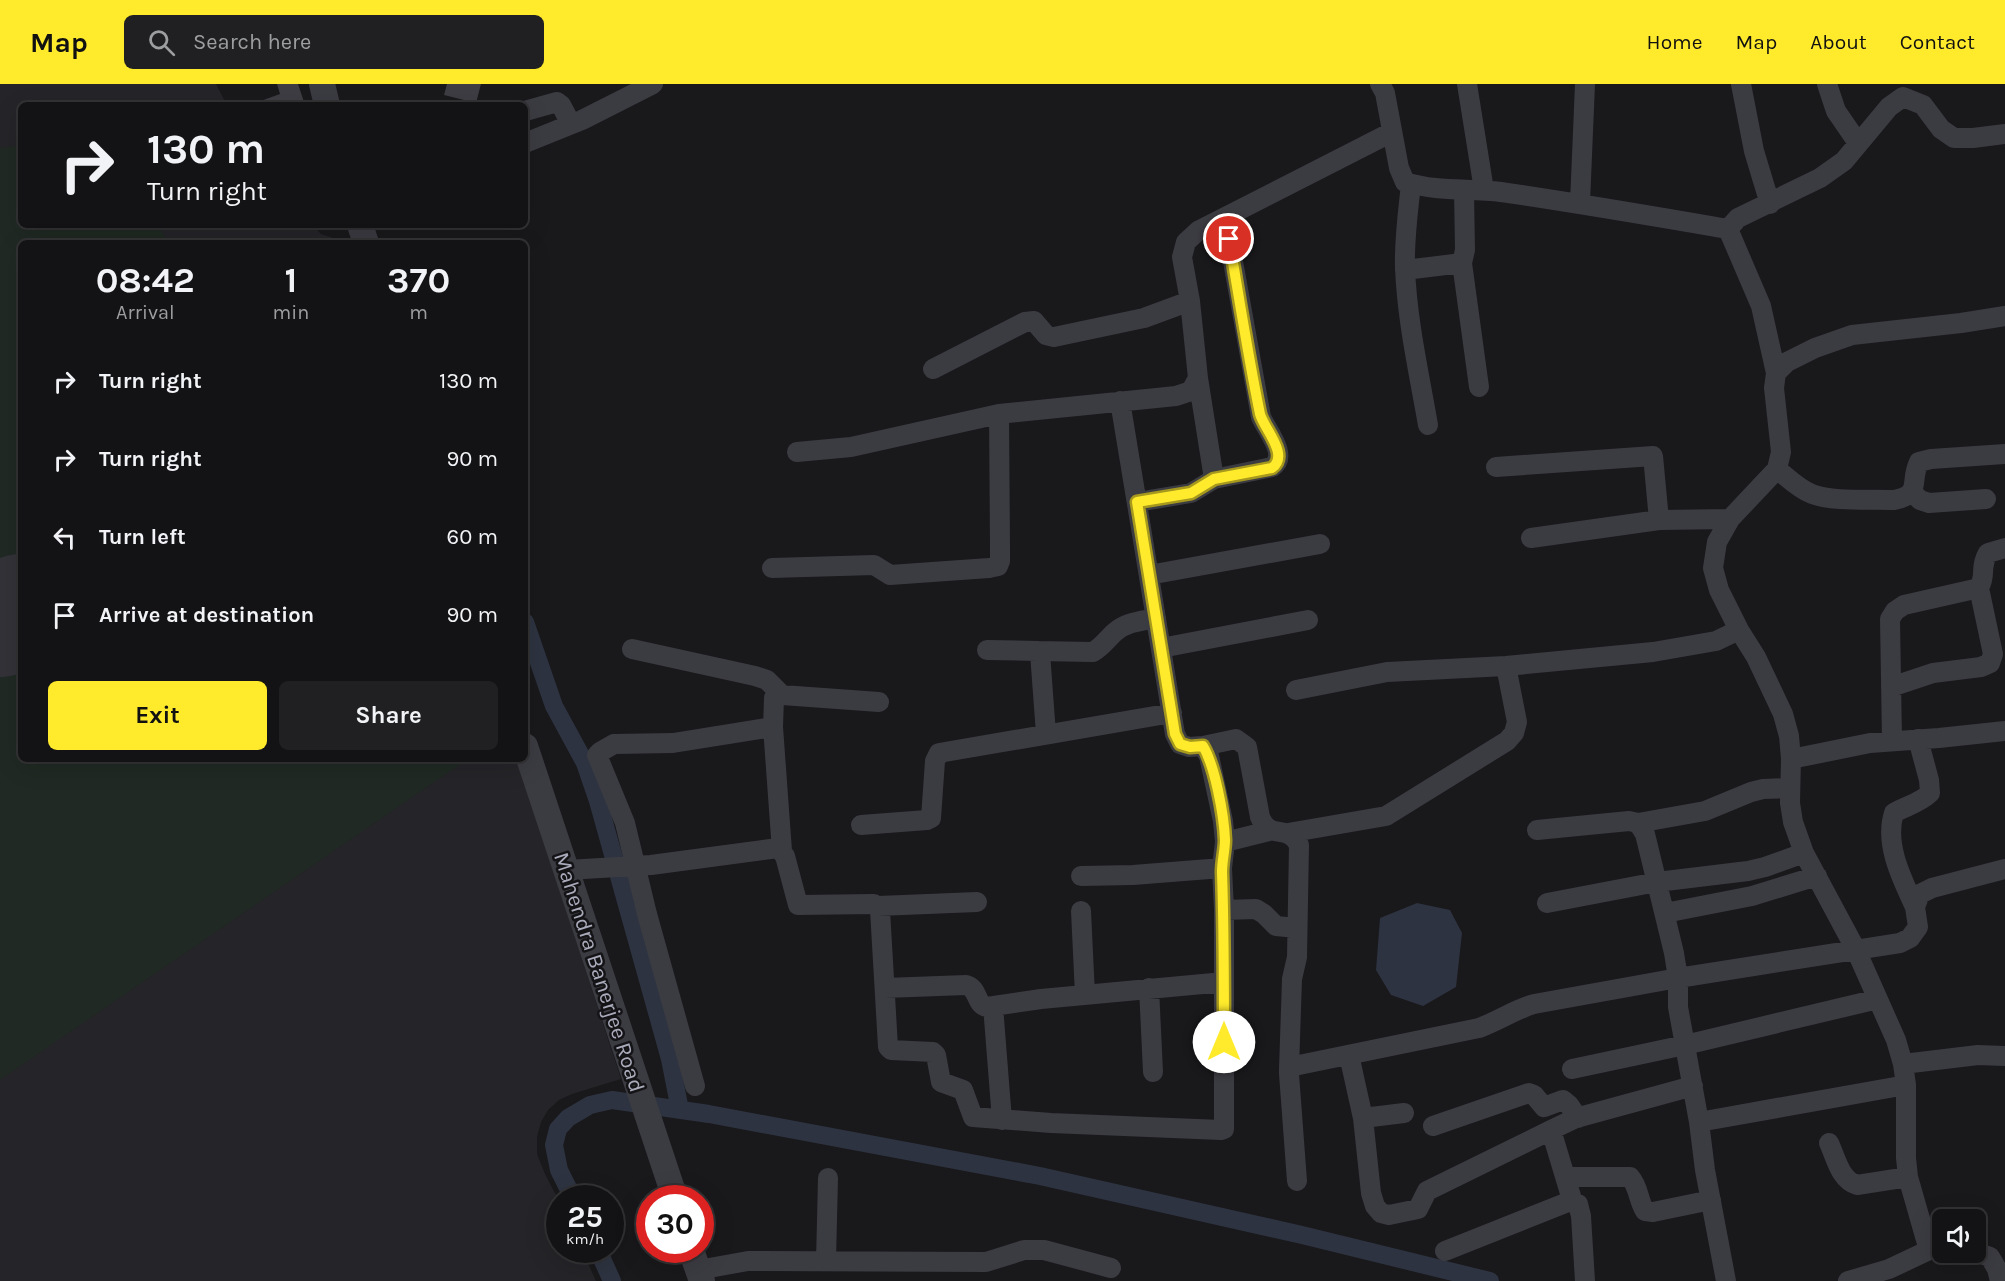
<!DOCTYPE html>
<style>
:root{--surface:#131214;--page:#202022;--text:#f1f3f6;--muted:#9d9ea0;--line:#323234;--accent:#ffeb2c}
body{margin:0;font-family:Karla,sans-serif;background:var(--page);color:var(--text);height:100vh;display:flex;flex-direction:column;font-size:22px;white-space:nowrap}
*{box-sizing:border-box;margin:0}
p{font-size:20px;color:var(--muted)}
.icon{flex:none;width:33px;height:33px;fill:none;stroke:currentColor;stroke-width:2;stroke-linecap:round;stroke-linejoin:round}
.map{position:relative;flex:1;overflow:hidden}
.sheet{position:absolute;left:18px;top:156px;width:510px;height:522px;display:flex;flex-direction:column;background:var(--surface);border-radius:9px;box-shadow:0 6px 24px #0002,0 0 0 2px var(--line)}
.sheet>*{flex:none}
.banner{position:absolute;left:18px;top:18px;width:510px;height:126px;border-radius:9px;box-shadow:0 6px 24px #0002,0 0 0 2px var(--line);background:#131214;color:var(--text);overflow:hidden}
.controls{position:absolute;left:1932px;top:1125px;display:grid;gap:12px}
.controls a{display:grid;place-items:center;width:54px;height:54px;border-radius:9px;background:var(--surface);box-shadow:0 6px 24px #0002,0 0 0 2px var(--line);font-size:30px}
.speed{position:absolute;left:546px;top:1101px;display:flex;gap:12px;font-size:30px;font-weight:700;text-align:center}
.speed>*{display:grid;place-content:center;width:78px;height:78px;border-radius:50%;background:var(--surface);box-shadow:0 6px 24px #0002,0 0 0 2px var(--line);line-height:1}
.speed small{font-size:15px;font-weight:400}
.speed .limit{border:9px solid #d22;background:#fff;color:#111}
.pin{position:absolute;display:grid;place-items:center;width:51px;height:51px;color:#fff;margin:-26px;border:3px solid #fff;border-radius:50%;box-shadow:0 2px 6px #0007}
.me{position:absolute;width:66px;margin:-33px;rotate:0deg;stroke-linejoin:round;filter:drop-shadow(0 0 4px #0008)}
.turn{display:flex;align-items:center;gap:21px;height:126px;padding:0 30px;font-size:27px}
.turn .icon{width:78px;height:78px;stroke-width:2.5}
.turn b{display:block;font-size:42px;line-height:51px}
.eta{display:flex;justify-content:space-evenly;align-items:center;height:102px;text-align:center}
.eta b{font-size:36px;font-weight:700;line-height:42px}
.action{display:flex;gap:12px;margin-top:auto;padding:12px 30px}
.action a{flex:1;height:69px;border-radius:9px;background:var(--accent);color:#111;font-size:24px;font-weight:700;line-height:69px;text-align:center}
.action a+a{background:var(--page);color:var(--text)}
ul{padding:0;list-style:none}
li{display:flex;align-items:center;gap:18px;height:78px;padding:0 30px}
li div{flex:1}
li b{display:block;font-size:22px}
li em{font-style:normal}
header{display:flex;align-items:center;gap:36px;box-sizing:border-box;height:84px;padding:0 30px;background:var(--accent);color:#111}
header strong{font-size:28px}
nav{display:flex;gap:33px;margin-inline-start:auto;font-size:21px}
.search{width:420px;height:54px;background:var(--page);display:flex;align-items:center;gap:15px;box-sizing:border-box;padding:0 21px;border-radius:9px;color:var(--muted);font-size:22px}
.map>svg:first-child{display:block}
.built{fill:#252428}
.green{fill:#202923}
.water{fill:#2d3340}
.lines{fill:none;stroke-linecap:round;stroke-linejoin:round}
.canal{stroke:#2d3340;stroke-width:18}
.runway{stroke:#323238;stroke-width:112}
.building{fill:#3e3d43}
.minor{stroke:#3b3b42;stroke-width:20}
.tertiary{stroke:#3b3b42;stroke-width:26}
.route-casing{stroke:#a6991d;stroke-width:15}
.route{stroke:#ffeb2c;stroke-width:10}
.labels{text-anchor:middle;stroke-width:5;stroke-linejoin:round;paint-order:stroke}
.street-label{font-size:22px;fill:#a9abbb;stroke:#141316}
</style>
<header>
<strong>Map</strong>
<div class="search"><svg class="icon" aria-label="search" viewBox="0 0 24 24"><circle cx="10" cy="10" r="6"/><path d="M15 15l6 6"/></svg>Search here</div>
<nav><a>Home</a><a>Map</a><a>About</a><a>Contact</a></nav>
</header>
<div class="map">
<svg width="2005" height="1197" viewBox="0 0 2005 1197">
<rect width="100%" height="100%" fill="#19181b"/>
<!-- built -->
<path class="built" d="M0 0H216L227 21H21V141H313L321 150 348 159H21V675H517L621 995 572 1010 559 1016 548 1026 541 1038 537 1053V1070L545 1090 559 1117 560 1166H582L596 1197H0Z"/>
<!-- green -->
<path class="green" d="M21 61V141H157L170 159H21V475L0 486V64Z
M21 555V675H468L0 996V566Z"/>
<!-- water -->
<path class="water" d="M1417 819 1450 826 1462 849 1456 903 1423 922 1391 911 1376 886 1380 834Z"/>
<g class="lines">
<!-- canal -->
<path class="canal" d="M525 538 554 622 585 679 598 717 670 975 680 1026
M573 1114 559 1086 554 1061 558 1045 568 1034 590 1021 612 1016 709 1030 1040 1092 1302 1151 1490 1197
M598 1166 612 1197"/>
<!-- runway -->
<path class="runway" d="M0 537 21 526"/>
</g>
<!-- building -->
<path class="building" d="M277 0H298L305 21H256L255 19 280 10Z
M447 0H481L476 19 444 11Z"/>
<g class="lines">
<!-- minor -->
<path class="minor" d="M1380 0 1385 9 1399 84 1405 98C1437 108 1469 104 1501 108 1577 119 1652 132 1728 145L1738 134 1820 94 1844 77 1889 23 1903 13 1923 21 1941 45 1954 54H1973L2005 50
M1467 0 1484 106
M1741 0 1754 67 1770 120
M1827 0 1836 27 1858 59
M525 27 557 18 561 21 571 40
M525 59 582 36 653 0
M1411 100C1408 128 1404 156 1405 184 1407 236 1419 289 1428 341
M1464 107 1465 166 1462 179 1479 303
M1580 119 1585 0
M1728 145 1761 222 1776 289
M1405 186 1462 179
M933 285 1025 238 1034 237 1046 251 1054 253 1144 234 1190 217
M797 368 851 363 999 330 1176 312 1191 307 1198 294 1190 217 1182 173 1186 158 1198 147 1392 48
M1496 383 1653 372 1659 436 1730 435
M1777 385C1788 394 1799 405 1812 410 1832 418 1871 415 1894 416 1923 410 1909 398 1919 378L1931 375 2005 370
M1214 395 1272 383C1289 372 1267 347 1261 333L1225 133
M1912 408 1920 416 1929 419 1986 415
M1137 418 1191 409 1214 395 1198 294
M1531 454 1659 436
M772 484 874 481 890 491 989 484 998 482 1000 477V462L999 330
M1149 491 1320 460
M1161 564 1308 536
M632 565 755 592 767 596 782 611
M987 566 1038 567 1040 569 1046 650
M1038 567 1093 568C1102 563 1107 555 1115 548 1126 538 1142 537 1156 534
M1891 603 1933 589 1981 583 1990 579 1993 570 1979 504
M1296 606 1387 588 1506 582 1653 568 1716 557 1739 546
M1892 657 1890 535 1895 527 1904 521 1979 504C1987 490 1979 484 1988 469L2005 464
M1203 662 1236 655 1247 663 1260 733C1270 758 1287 738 1299 761L1297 873 1292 895 1289 985
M1791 675 1870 659 1939 654 2005 647
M1638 739 1705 727 1751 708 1763 705 1790 704
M861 741 927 736 931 734 935 677 939 669 1172 629
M1537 746 1629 737 1638 739 1645 750 1674 869 1678 894V923L1699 1038 1705 1086 1726 1197
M1288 749 1386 732 1507 657 1514 649 1517 638 1506 582
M1225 758 1269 747
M782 767 773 643 774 614 782 611 879 618
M567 786 651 781 778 764 785 772 798 821 874 820 880 826 888 963 891 966 933 968 936 971 941 998 963 1006 973 1033 1051 1039 1221 1046 1224 1045V826L1222 784 1225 758 1223 737 1209 672 1203 662 1189 663 1180 660 1175 650 1120 317
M1081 792 1133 791 1222 784
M1547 819 1657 798 1748 787 1765 783 1804 769
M878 822 977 818
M1915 823C1902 795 1884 760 1894 729 1906 722 1920 719 1930 709L1929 696 1918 655
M1224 826 1256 825 1264 830 1276 842 1297 844
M1081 827 1085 911
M1665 829 1752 812 1817 792
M885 904 966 901C979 904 975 921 987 923L1041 915 1224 898
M1149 904 1153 988
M993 922 1002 1036
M1349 971 1363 1034 1371 1109 1375 1122 1381 1129 1389 1131 1418 1125 1427 1107 1551 1046 1573 1119
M1903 980 1978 971 2005 972
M1572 985 1685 961 1878 915
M695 1002 647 830 625 739 597 671 600 668 614 660 673 659 773 643
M1363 1034 1404 1029
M1699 1038 1906 1001
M1433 1042 1529 1009 1534 1011 1544 1023 1563 1016 1569 1021 1578 1034
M1551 1046 1576 1034 1693 1002
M1829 1059C1836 1074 1840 1096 1857 1101L1908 1093
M1565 1093H1630C1639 1103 1638 1116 1645 1127L1653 1128 1711 1116
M1297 1097 1289 990V985L1294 982 1479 944C1498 937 1514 926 1534 920L1678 894 1900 859 1910 854 1918 843 1915 823 1920 810 1932 804 2005 785
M1445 1167 1568 1118 1578 1120 1581 1132 1585 1197
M1976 1168 1990 1173 1997 1185 2000 1197
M826 1177 828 1094
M698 1186 748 1177 986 1178 1024 1166H1044L1111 1184
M1848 1197 1889 1185 1925 1168 1928 1163 1908 1093 1906 1074V1001L1903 980 1896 956 1856 866 1804 769 1793 738 1790 719 1791 675 1789 652 1783 630 1756 573 1739 546 1719 506 1713 484 1717 458 1730 435 1777 385 1781 368 1774 304 1776 289 1787 278 1815 264 1852 251 1961 239 2005 232"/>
<!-- tertiary -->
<path class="tertiary" d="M322 0 327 21
M360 141 366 159
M525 662 675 1114
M691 1166 702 1197"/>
</g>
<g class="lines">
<defs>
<path id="route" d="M1224 958C1224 901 1224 845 1222 788 1222 777 1225 766 1225 756 1224 731 1215 682 1203 662L1190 663 1180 660 1175 650 1137 418 1191 409 1214 395 1272 384C1290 371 1264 345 1260 330 1248 272 1239 213 1229 155"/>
</defs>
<!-- route casing -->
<use href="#route" class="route-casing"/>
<!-- route -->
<use href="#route" class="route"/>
</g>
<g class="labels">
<!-- street labels -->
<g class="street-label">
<text transform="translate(600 888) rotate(72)" y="8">Mahendra Banerjee Road</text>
</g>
</g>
</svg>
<div class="controls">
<a><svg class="icon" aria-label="sound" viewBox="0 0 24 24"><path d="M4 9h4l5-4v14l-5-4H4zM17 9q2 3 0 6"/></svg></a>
</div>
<div class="speed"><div>25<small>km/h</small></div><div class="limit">30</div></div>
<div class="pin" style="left:1229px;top:155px;background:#d93025"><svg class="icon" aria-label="arrive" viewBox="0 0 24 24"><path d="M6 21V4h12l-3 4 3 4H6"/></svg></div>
<svg class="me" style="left:1224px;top:958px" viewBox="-20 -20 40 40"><circle r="19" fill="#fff"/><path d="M0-13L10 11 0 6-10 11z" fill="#ffeb2c"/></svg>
<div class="banner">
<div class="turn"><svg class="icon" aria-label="right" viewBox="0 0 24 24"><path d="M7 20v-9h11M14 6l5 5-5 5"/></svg><div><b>130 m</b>Turn right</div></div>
</div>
<section class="sheet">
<div class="eta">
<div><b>08:42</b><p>Arrival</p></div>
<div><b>1</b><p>min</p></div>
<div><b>370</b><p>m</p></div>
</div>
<ul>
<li><svg class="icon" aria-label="right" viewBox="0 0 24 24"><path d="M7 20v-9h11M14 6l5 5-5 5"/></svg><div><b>Turn right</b></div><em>130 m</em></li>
<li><svg class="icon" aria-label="right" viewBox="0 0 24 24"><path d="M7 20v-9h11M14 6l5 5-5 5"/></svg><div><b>Turn right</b></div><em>90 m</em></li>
<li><svg class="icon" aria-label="left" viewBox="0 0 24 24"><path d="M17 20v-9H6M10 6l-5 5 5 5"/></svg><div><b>Turn left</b></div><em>60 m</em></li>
<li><svg class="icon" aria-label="arrive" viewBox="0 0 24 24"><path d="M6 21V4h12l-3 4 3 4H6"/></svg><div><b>Arrive at destination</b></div><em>90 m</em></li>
</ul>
<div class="action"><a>Exit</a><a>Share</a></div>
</section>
</div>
